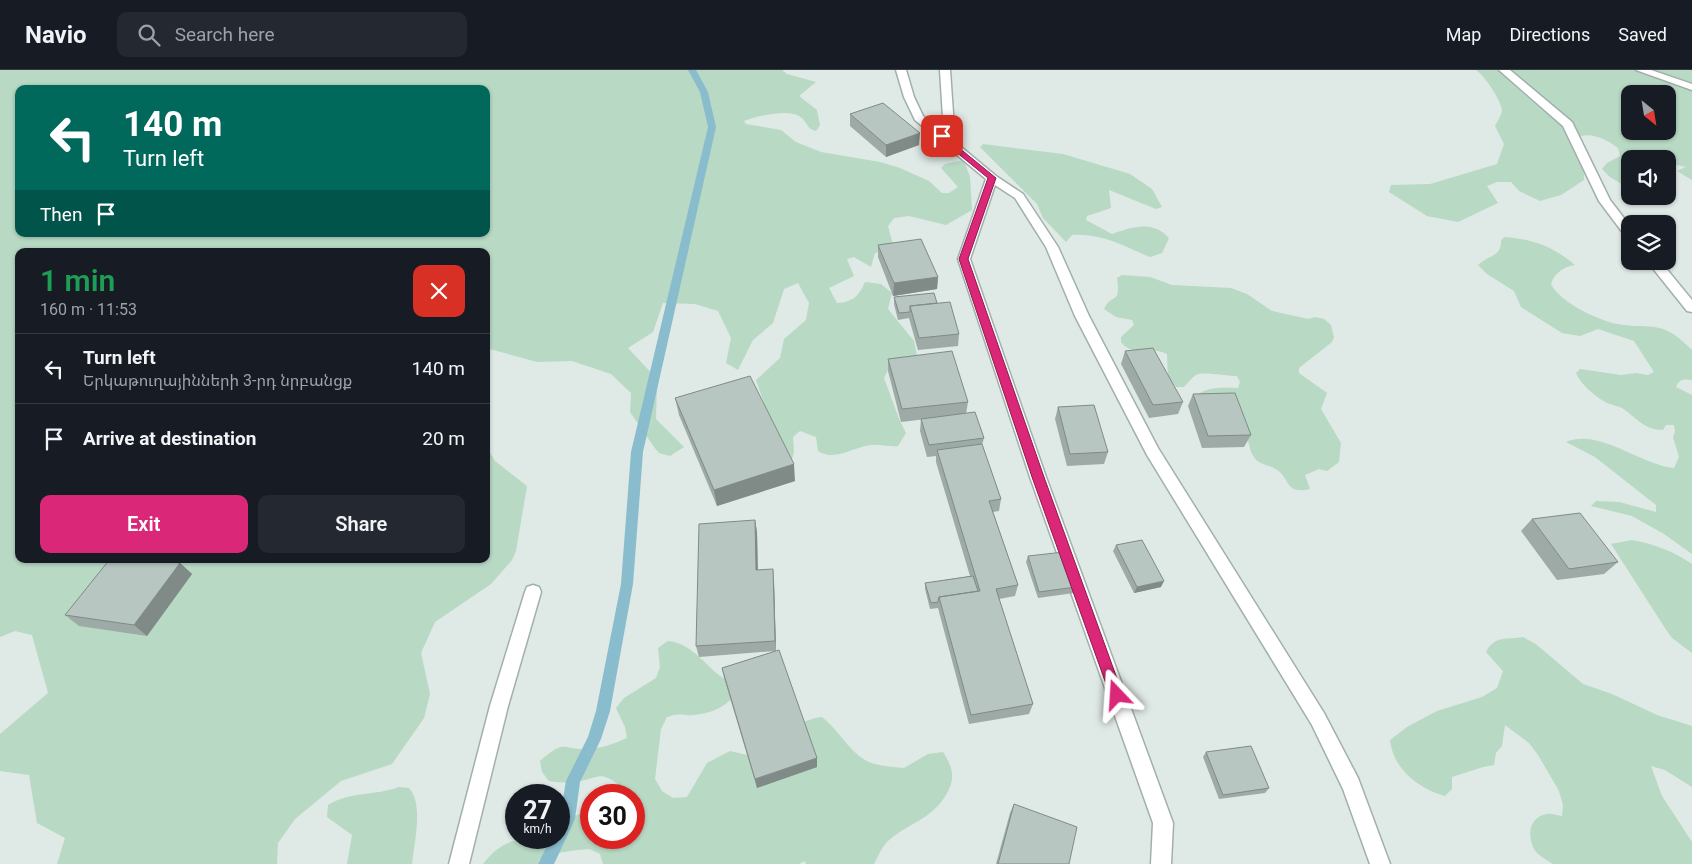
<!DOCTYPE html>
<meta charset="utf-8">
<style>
:root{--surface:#171b24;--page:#242831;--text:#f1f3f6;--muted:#9ea1a6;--line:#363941;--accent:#db2777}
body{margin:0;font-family:Roboto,"Noto Sans Armenian",sans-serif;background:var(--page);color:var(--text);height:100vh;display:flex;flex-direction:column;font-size:19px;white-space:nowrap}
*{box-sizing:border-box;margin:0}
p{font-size:16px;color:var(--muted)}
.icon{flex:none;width:28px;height:28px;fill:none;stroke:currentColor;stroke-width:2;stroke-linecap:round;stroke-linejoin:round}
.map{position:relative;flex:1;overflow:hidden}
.panel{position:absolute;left:15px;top:178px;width:475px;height:315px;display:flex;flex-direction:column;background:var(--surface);border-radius:10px;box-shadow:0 1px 4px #0004}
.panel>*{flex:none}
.guide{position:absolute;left:15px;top:15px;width:475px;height:152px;border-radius:10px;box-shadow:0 1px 4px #0004;background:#00695c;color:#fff;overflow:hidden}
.needle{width:32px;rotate:150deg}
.buttons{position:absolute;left:1621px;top:15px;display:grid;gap:10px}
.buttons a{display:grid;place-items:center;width:55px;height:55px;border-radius:10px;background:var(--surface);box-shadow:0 1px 4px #0004;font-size:25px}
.speed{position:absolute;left:505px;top:714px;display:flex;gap:10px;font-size:25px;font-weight:700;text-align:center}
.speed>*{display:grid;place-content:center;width:65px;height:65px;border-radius:50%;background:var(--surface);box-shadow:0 1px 4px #0004;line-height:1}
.speed small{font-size:12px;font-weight:400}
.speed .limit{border:8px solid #d22;background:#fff;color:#111}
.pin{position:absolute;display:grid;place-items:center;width:42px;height:42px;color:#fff;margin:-21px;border-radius:10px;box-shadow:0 2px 8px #0006}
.me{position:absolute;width:55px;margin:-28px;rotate:340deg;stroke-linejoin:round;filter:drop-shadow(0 0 4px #0008)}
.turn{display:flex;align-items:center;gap:18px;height:105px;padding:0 25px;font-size:22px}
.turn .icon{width:65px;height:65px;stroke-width:2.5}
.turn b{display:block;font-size:35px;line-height:42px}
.then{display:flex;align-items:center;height:48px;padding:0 25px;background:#0003;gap:10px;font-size:19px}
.round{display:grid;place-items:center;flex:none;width:52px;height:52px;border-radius:10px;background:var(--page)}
.overview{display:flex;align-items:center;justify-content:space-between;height:85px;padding:0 25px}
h1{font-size:30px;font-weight:600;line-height:38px;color:#1e9e55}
.cta{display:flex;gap:10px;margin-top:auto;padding:10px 25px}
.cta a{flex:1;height:58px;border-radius:10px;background:var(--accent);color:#fff;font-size:20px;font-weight:600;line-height:58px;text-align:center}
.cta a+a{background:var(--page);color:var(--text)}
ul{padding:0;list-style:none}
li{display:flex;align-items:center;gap:15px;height:70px;padding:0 25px;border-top:1px solid var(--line)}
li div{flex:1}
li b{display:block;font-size:19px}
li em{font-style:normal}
header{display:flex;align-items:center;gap:30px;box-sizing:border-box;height:70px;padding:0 25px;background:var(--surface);border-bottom:1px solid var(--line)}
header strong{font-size:24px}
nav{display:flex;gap:28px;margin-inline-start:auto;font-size:18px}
.search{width:350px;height:45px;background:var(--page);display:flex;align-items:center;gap:12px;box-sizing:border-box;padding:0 18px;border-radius:10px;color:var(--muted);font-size:19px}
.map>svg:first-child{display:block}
.green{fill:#b8d9c4;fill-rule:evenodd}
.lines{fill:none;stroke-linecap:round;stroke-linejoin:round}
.stream{fill:#89bccc;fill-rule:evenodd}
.street-casing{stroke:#a2b0ac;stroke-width:3}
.street{fill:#fff;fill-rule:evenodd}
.wall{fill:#9daaa6}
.shaded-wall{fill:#808b87}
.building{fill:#b7c6c1;stroke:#808b87}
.route{fill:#db2777;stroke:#8e194d}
</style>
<header>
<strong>Navio</strong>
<div class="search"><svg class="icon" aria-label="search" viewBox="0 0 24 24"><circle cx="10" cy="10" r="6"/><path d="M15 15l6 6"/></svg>Search here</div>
<nav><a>Map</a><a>Directions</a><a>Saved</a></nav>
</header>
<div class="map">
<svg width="1692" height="794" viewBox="0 0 1692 794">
<rect width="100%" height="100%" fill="#dfe9e5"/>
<!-- green -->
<path class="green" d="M0 0H782L787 4 816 12 799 26 817 40 820 55 816 61C806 59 807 50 799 46 787 39 757 46 744 51L746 54 781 60 796 72 821 82 880 92 900 98 929 111 942 123H949L958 117 941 98 945 94 964 90 970 107 972 140 946 155 909 146 894 148 888 156 894 179 875 183 871 197 854 187 847 189 854 206 829 218 837 233C853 232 859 226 865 212L881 214 892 223 888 239 914 271 918 291 914 296 888 300 884 308 899 349 906 363 898 376C889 377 880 374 871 375 853 377 834 392 818 381L816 367 800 361 793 367 794 382 792 389 783 388 756 310 780 288 784 269 806 250 809 233 798 213 784 219 773 253 753 270 738 300 726 293 731 268 718 241 695 234 663 233 653 262 628 278 657 309 656 349 684 377 670 386 659 383 654 377 630 342 631 323 611 304 572 291 537 292 486 278V181H19V489H486V376L495 391 527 416 516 481 512 490 491 514 435 552 421 583 430 624 424 648 392 694 341 711 295 749 278 773 277 794H57L65 768 37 753 29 705 0 701V664L48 623 32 565 15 561 0 567ZM19 19H486V164H19Z
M1476 0H1692V110L1677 101 1686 97 1668 93V89H1630V119L1610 107 1602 99 1607 93 1620 86 1618 78C1610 71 1590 61 1579 67 1576 69 1573 73 1570 75L1583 88 1584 110 1561 125 1540 131 1519 121 1511 112H1497L1487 116 1498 133 1458 152 1427 146 1389 122 1391 115 1430 114 1497 94 1504 74 1495 56C1497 52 1501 46 1502 41 1502 31 1484 5 1476 0ZM1630 24H1668V61H1630Z
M983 74 1063 84 1130 104 1152 119 1162 137 1156 139 1109 120 1111 138 1087 146 1086 150 1112 164C1133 157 1152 150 1169 168L1162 183 1150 187C1124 176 1101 163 1072 165L1066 172 1043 148 1037 134 980 77Z
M1505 167C1532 169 1554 177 1575 195 1565 196 1554 203 1551 214 1560 233 1604 254 1624 255 1637 257 1651 255 1663 259 1674 263 1684 272 1692 280V310C1684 309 1679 309 1676 317L1692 325V484L1664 464 1632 446 1591 436 1596 431 1619 432 1656 442V435L1595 387 1566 372C1599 358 1640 395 1674 398L1679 387 1673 367 1675 362 1674 355H1666L1663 360C1644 360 1637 348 1622 338 1618 336 1612 335 1607 333 1596 327 1581 315 1576 303L1580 299 1621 305 1636 303 1648 305 1654 302 1634 271 1598 259 1580 266 1562 263 1521 237 1514 221 1487 204 1478 195C1488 185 1502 187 1501 170Z
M1122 205 1150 207 1172 215 1231 218 1247 224 1272 241 1308 249 1315 247 1324 249 1331 255 1334 267 1332 272 1299 298V303L1327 323 1321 339 1341 373 1339 392 1327 401 1319 399 1305 405 1310 419C1285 425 1290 408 1277 400 1270 395 1259 395 1254 387 1249 381 1250 371 1245 366 1233 351 1212 338 1198 325 1208 316 1224 318 1238 318L1240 312 1237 306C1227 306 1202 301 1196 305 1191 308 1188 313 1184 317H1176L1168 307 1167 284C1151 275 1133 288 1121 272V267L1134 255 1132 250 1116 247 1104 239C1112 222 1121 236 1117 208Z
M1632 470C1654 474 1673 481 1692 494V583L1672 568 1665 558 1611 474Z
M1523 567 1537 575 1583 614 1612 624 1657 645 1692 656V717L1665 700 1651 696 1662 726 1692 772V794H1553C1547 790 1537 785 1534 779 1527 765 1529 747 1547 744 1551 743 1558 746 1562 746L1563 735 1559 721 1538 685 1529 673 1505 655 1502 676 1496 683 1494 695 1483 697 1452 707V719L1445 726C1419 719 1393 699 1390 670L1407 657 1437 641 1482 627 1497 618 1503 601 1486 582C1495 565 1507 570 1523 567Z
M668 571C688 573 700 588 714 601 719 606 727 610 734 614L736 624C724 638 712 643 694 645 682 646 682 642 667 647L661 659 655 709 662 721 673 728 687 727 707 693 730 681 756 687C776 672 797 649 822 647 838 659 848 680 865 690 875 696 892 697 904 698L928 684 943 682C953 698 956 708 946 725 930 751 909 752 888 771 882 776 878 787 874 794H806L805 791 799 794H603L600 784 589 779 577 780 551 784 540 789 538 794H483C505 765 526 768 559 768V753L591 739V768H634V725H617L618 714C602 703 601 706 585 710 573 713 560 713 549 711L542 702 540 691C567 667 562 681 590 679 602 678 616 673 627 668L625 657 616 638 624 628 656 608 660 597 658 578Z
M399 717 409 718C424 734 414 773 412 794H347L352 765 327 747 328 735C351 721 375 726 399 717Z"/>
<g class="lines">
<!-- stream -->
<path class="stream" d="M688 0H696L708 22 716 57 643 382 633 514 610 641 601 669 580 712 575 749 554 794H538L551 768H559V752L566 711 588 667 596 641 621 514 631 382 708 57 700 22Z"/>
<defs>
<path id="street" d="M896 0H906L914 27 923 46 944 63 940 0H950L955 72 996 106 1023 124 1058 177 1089 246 1158 378 1324 643 1358 708 1390 794H1370L1343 719 1312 655 1147 385 1075 246 1046 177 1015 128 995 115 970 189 1046 407 1173 753 1171 794H1151L1153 753 1030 407 958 189 986 109 915 50 904 27Z
M1499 0H1510L1572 52 1610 130 1630 156V168L1626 167 1599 131 1563 56Z
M1636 0H1651L1692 14V20Z
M1647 191H1660L1692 230V242L1687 241Z
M533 515 539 517 541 522 508 636 469 794H449L490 636 525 522 527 517Z"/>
</defs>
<!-- street casing -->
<use href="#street" class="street-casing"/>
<!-- street -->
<use href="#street" class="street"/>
</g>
<!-- wall -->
<path class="wall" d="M850 44 919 75 886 87 850 56Z
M878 175 938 207 937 219 893 226 878 187Z
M894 227 937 233 959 264 958 276 918 280 909 248 898 250 894 234Z
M1125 281 1183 332 1178 344 1149 348 1121 294Z
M888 289 968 332 966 344 984 368 982 375 1001 429 999 441 993 442 1018 515 1015 526 999 529 1033 634 1029 644 969 654 938 538 930 539 925 519V513L970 506 936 392V386L927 387 920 361 921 349H926L901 352 888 301Z
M1193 324 1251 365 1244 377 1202 378 1188 336Z
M675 328 795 411 717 436 679 345Z
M1058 337 1108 382 1104 394 1067 396 1055 349Z
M1532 449 1618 492 1604 504 1557 510 1521 461Z
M755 450 757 462 758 500 774 511 776 581 817 688V697L757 718 724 608 722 598 775 581 699 587 696 576Z
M1116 475 1161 517 1134 523 1113 481Z
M1028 486 1076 517 1074 523 1038 528 1026 492Z
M180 493 192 504 147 566 79 556 65 545Z
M1206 682 1269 718 1265 723 1219 729 1203 687Z
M1014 734 1069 794H996L1010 743Z"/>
<!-- shaded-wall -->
<path class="shaded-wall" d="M920 63 919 75 886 87V75Z
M938 207 937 219 893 226 894 213Z
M794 394 795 411 717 436 714 420Z
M755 450 757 462 758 512 756 500Z
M180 493 192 504 147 566 134 555Z
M773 499 774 511 776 581 775 571Z
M1164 511 1161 517 1134 523 1137 517Z
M817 688V697L757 718 755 709Z"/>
<!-- building -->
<path class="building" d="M883 33 920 63 886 75 850 44Z
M921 169 938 207 894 213 878 175Z
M934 223 937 233 910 236V242L899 243 894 227Z
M950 232 959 264 919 268 910 236Z
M1153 278 1183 332 1153 335 1125 281Z
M952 281 968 332 902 339 888 289Z
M750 306 794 394 714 420 675 328Z
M1235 323 1251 365 1208 366 1193 324Z
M1094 335 1108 382 1070 384 1058 337Z
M975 342 984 368 929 375 921 349Z
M982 374 1001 429 989 431 1018 515 996 519 1033 634 971 645 939 527 980 521 937 380Z
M1580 443 1618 492 1569 499 1532 449Z
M755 450 756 500 773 499 775 571 696 576 699 454Z
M1142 470 1164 511 1137 517 1116 475Z
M1064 482 1076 517 1039 522 1028 486Z
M110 489H152L180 493 134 555 65 545Z
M973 506 978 521 939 527 938 532 931 533 925 513Z
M779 580 817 688 755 709 722 598Z
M1251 676 1269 718 1223 725 1206 682Z
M1014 734 1077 757 1069 794H998Z"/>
<!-- route -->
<path class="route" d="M942 64 996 108 968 189 1044 407 1123 625 1121 630 1117 632 1112 630 1110 625 1032 407 959 189 988 108 939 68V65Z"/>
</svg>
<div class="buttons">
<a><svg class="needle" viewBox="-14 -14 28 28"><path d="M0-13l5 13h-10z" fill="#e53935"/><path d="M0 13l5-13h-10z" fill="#9ea1a6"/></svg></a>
<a><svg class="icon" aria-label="sound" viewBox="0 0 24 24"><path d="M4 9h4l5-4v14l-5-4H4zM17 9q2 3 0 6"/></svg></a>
<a><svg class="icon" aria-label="layers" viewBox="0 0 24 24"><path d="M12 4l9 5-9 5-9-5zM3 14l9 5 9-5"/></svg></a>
</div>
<div class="speed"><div>27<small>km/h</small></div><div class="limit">30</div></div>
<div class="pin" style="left:942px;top:66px;background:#d93025"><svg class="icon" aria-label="arrive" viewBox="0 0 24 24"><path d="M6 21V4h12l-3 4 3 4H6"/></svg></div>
<svg class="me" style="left:1117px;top:625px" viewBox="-20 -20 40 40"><path d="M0-17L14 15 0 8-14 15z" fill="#db2777" stroke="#fff" stroke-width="4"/></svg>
<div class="guide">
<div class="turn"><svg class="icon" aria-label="left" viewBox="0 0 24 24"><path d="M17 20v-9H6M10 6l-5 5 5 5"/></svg><div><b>140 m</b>Turn left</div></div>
<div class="then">Then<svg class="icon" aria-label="arrive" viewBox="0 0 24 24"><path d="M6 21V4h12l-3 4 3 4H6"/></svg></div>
</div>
<section class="panel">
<div class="overview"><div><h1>1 min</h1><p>160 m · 11:53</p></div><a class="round" style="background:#d93025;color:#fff"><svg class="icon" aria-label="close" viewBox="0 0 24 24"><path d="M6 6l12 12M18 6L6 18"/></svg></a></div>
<ul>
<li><svg class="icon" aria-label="left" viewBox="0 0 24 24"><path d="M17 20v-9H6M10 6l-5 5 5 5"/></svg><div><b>Turn left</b><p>Երկաթուղայինների 3-րդ նրբանցք</p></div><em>140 m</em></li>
<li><svg class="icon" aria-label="arrive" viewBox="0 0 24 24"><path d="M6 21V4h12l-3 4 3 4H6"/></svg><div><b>Arrive at destination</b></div><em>20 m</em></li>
</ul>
<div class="cta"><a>Exit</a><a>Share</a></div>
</section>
</div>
